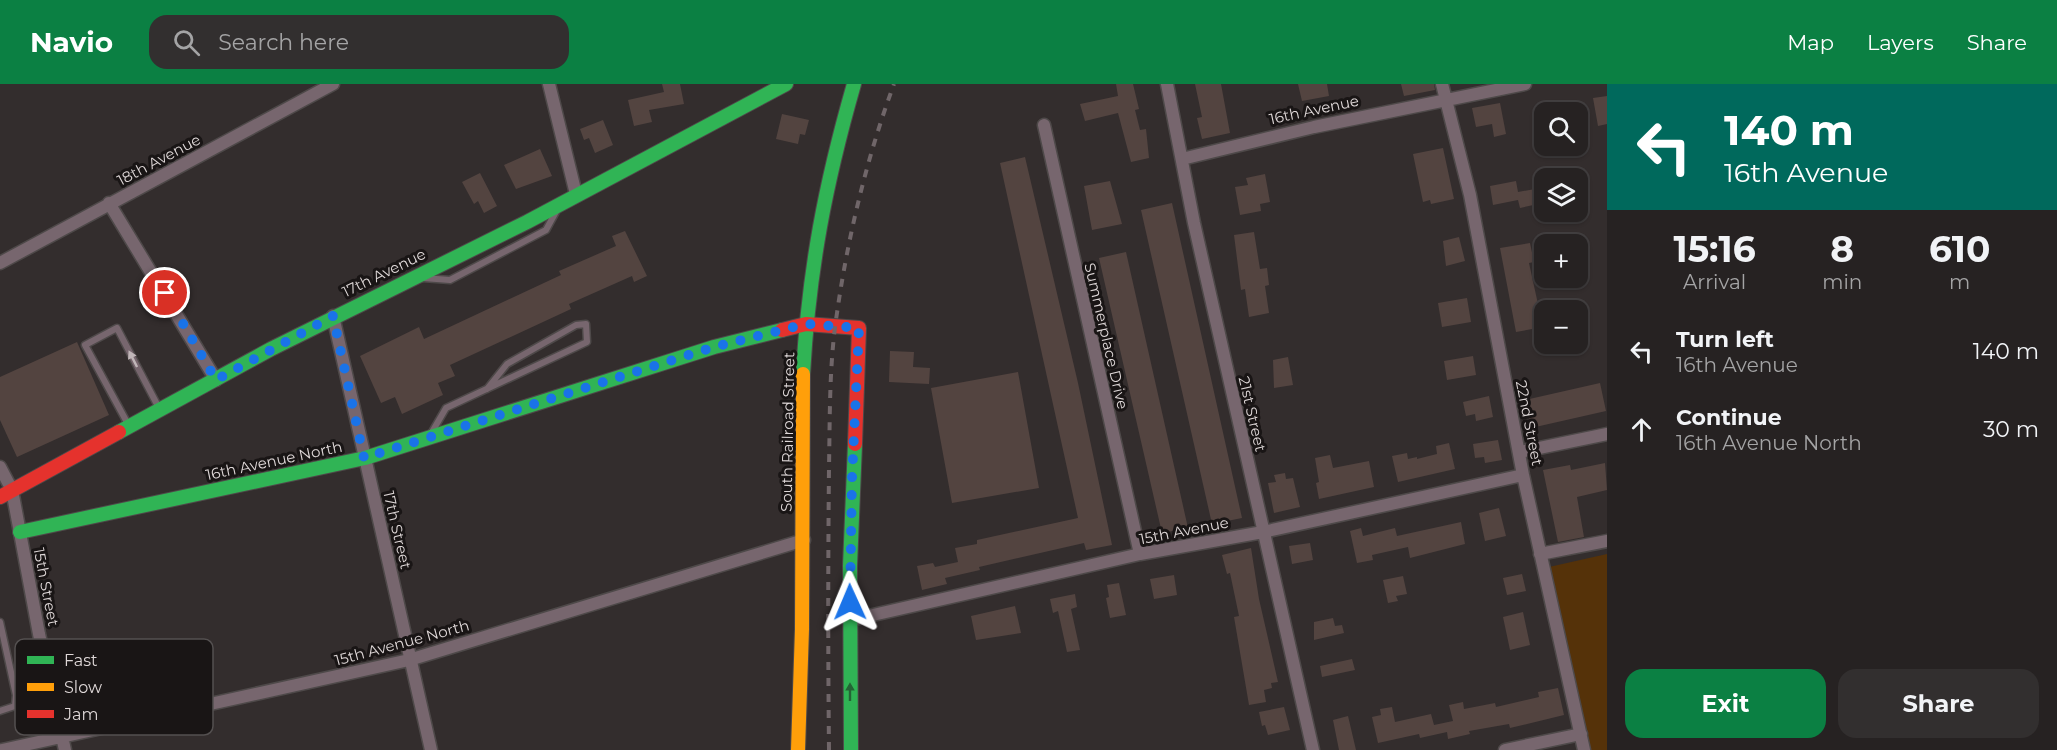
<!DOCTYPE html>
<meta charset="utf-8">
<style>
:root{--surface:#262222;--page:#322f2f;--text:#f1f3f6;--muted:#a4a4a5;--line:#423f40;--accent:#0b8043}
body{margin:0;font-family:Montserrat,sans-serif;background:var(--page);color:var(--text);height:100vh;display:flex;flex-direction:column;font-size:22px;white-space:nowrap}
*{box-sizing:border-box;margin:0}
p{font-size:20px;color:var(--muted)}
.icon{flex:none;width:33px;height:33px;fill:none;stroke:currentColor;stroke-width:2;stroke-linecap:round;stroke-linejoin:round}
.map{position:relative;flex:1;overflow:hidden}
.panel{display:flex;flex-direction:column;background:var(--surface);width:450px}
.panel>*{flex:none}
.hud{background:#00695c;color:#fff;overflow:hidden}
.buttons{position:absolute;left:1534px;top:18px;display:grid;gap:12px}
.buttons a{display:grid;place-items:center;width:54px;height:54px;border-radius:12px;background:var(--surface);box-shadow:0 2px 4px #0004,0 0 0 2px var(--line);font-size:30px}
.pin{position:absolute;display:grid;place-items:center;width:51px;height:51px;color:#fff;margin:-26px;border:3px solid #fff;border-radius:50%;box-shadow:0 2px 6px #0007}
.me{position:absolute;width:66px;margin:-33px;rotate:359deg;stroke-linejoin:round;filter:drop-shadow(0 0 4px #0008)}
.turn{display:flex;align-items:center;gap:21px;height:126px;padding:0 18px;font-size:27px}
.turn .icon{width:78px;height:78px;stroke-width:2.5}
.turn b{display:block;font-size:42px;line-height:51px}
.eta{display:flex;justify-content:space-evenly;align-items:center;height:102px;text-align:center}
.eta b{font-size:36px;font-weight:700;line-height:42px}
.cta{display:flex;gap:12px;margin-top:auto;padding:12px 18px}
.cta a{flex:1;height:69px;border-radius:18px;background:var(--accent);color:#fff;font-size:24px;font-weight:700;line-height:69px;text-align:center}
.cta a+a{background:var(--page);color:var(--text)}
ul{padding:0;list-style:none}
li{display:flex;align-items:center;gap:18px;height:78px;padding:0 18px}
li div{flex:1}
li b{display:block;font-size:22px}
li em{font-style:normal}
header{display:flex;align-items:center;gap:36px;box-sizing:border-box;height:84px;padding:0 30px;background:var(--accent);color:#fff}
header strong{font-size:28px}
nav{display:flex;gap:33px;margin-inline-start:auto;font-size:21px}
.search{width:420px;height:54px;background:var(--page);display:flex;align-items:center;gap:15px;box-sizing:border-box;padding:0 21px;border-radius:18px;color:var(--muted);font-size:22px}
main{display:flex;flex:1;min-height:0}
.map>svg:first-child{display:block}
.green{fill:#553209}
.building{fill:#534440}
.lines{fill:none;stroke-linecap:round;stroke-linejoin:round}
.lane-casing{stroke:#4e4949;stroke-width:9}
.street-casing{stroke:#4e4949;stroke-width:15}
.fast-casing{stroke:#4e4949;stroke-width:16}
.slow-casing{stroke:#4e4949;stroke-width:16}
.jam-casing{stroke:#4e4949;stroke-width:16}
.lane{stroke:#77666e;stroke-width:6}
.street{stroke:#77666e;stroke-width:12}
.fast{stroke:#30b455;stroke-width:14}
.slow{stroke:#ff9f0a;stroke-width:14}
.jam{stroke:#e5322d;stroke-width:14}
.rail{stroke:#706669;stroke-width:4;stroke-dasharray:8 8;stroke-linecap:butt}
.oneway{fill:#c0b6b8}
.oneway2{fill:#246435}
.route{stroke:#1a73e8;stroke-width:10;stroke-dasharray:0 18}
.labels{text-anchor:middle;stroke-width:6;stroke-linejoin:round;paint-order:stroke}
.street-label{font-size:15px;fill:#dfd8d8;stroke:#191515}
.key{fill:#191515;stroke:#545050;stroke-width:1.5}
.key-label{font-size:16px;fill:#dfd8d8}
</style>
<header>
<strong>Navio</strong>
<div class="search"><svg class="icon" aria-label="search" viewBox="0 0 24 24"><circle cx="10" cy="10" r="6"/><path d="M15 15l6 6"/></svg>Search here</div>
<nav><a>Map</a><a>Layers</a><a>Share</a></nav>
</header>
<main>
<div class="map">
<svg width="1607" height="666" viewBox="0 0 1607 666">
<rect width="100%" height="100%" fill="#332d2d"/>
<!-- green -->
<path class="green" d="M1607 470V666H1589L1549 483Z"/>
<!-- building -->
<path class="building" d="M662 0H680L684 20 649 26 652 38 634 42 628 16 664 8Z
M1116 0H1133L1139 25 1135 26 1140 46 1146 45 1149 74 1131 78 1118 29 1085 37 1080 20 1118 12Z
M1195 0H1221L1230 49 1202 55 1197 34 1202 33Z
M1298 0H1327L1329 12 1302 17Z
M1401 0H1434L1435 6 1404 12Z
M1607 12V40L1598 42 1593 14Z
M1500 19 1506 50 1494 53 1492 40 1476 43 1472 24Z
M782 30 809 36 805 51 800 50 798 60 776 55Z
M603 36 613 61 595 69 589 54 584 56 580 45Z
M1443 64 1454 115 1431 120 1430 116 1423 118 1413 70Z
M540 65 552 92 516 105 504 81Z
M1025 73 1078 299 1112 461 1086 466 1084 459 979 483 980 486 945 494 947 500 922 506 917 482 933 479 935 483 958 478 955 464 977 460V456L1078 434 1000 79Z
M480 89 497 122 484 129 478 117 474 120 462 98Z
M1265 90 1270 118 1260 120 1261 127 1240 131 1235 103 1248 101 1246 94Z
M1110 97 1122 140 1092 146 1084 102Z
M1516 97 1518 108 1535 105 1538 120 1520 124 1518 116 1493 121 1490 102Z
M1172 119 1242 434 1212 440 1141 126Z
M625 147 647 192 634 198 632 192 569 220 571 225 450 281 455 292 438 299 443 311 402 330 395 313 381 319 360 272 419 243 424 255 561 191 559 187 616 162 612 152Z
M1254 148 1260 185 1267 184 1269 201 1265 202 1269 229 1249 233 1245 205 1241 206 1234 151Z
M1459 153 1465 177 1446 182 1443 157Z
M1530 159 1534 178 1529 179 1543 243 1516 248 1500 164Z
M1126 168 1188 444 1162 449 1099 174Z
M1467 214 1471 238 1442 243 1438 219Z
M77 258 109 331 17 373 0 336V293Z
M890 267 914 268 913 283 930 284 929 300 889 298Z
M1473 272 1476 291 1447 296 1444 277Z
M1288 273 1293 301 1274 304 1273 276Z
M1018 288 1039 404 952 419 931 304Z
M1600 299 1606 327 1531 344 1525 316Z
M1489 312 1493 333 1476 337 1475 330 1466 332 1463 318Z
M1498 356 1502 376 1485 379 1484 373 1475 374 1473 360Z
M1449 359 1455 385 1398 398 1392 372 1407 369 1408 375 1417 373V375L1437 370 1436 362Z
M1330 371 1333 384 1369 377 1374 403 1319 415 1316 399 1319 398 1315 374Z
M1605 379 1607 406 1577 413 1584 453 1558 458 1543 386 1570 381 1571 386Z
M1285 389 1286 395 1293 394 1300 423 1274 429 1268 399 1276 398 1274 391Z
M1499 424 1506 452 1485 457 1479 429Z
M1461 438 1465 460 1410 474 1408 463 1372 471 1373 476 1357 479 1350 447 1361 444 1363 452 1395 444 1397 452Z
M1310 459 1313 476 1292 480 1289 462Z
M1251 464 1259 515 1278 598 1271 599 1272 604 1264 606 1266 618 1249 621 1234 533 1239 532 1230 489 1227 490 1222 471Z
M1522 490 1526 507 1507 511 1503 494Z
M1174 491 1177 511 1154 515 1150 495Z
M1403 492 1407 510 1396 512 1398 517 1388 519 1383 496Z
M1119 499 1126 531 1110 534 1106 514 1109 513 1107 501Z
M1075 510 1077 523 1071 525 1080 566 1067 568 1058 527 1053 529 1050 515Z
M1015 522 1021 549 976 556 971 532Z
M1523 528 1530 561 1510 566 1503 533Z
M1333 534 1335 542 1342 541 1344 549 1314 556V538Z
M1352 575 1355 586 1322 593 1320 582Z
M1558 604 1564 631 1510 644 1509 640 1469 647 1470 650 1448 655 1447 648 1420 654 1419 650 1378 659 1372 633 1381 631 1380 625 1392 623 1395 638 1431 630 1434 641 1453 637 1449 621 1463 618 1464 625 1495 619 1496 623 1539 613 1538 608Z
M1284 623 1290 646 1268 651 1265 641 1262 642 1259 628Z
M1348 632 1356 666H1339L1333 636Z"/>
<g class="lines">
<defs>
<path id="lane" d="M423 194 450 196 546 146 558 124
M129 342 85 261 117 244 160 326
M432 348 446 324 587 258 586 240 576 241 507 280 487 305
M0 538 16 611 15 622 0 627"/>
<path id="street" d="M549 0 576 110
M1167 0 1194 139 1313 666
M1442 0 1470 111 1523 391 1584 666
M1044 41 1140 470
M1182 75 1314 43 1525 0
M109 119 216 296
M0 179 333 0
M333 232C367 377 398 522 431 666
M1520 368 1607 350
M0 383 12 406 39 550 65 666
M1540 470 1607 457
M851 536 1140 470 1263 448 1523 391
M2 666 409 576 804 456
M1505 666 1581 650"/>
<path id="fast" d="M803 290C809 185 825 101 854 0
M119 348 271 265 527 138 786 0
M20 448 365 374 714 263 782 246
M851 666 850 482 855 360"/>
<path id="slow" d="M798 666 802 545 803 290"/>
<path id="jam" d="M782 246 806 240 859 244 855 360
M0 413 119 348"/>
</defs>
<!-- lane casing -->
<use href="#lane" class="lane-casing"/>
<!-- street casing -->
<use href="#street" class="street-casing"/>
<!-- fast casing -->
<use href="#fast" class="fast-casing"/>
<!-- slow casing -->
<use href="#slow" class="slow-casing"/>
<!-- jam casing -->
<use href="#jam" class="jam-casing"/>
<!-- lane -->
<use href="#lane" class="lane"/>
<!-- street -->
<use href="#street" class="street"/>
<!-- fast -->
<use href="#fast" class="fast"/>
<!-- slow -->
<use href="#slow" class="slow"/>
<!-- jam -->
<use href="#jam" class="jam"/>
<!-- rail -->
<path class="rail" d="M829 666C828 572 828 478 829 384 830 333 829 280 837 229 848 152 867 73 894 0"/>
</g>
<!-- one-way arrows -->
<defs><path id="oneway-solid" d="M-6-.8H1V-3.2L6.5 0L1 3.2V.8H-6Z" transform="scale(1.5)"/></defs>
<use class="oneway" href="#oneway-solid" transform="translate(133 275) rotate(-117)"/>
<use class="oneway2" href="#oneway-solid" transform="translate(850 608) rotate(-90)"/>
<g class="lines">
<!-- route -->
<path class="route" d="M165 209 216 296 333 232 364 374 714 263 806 240 859 244 852 394 850 518"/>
</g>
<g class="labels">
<!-- street labels -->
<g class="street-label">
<text transform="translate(1314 26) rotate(-12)" y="5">16th Avenue</text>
<text transform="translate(159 76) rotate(-28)" y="5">18th Avenue</text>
<text transform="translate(384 189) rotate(-26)" y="5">17th Avenue</text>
<text transform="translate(1106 252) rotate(77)" y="5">Summerplace Drive</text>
<text transform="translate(1252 330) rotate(77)" y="5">21st Street</text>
<text transform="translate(1529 339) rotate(79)" y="5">22nd Street</text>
<text transform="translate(788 348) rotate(-89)" y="5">South Railroad Street</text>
<text transform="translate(274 377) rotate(-12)" y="5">16th Avenue North</text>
<text transform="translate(397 446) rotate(77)" y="5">17th Street</text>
<text transform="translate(1184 447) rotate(-11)" y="5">15th Avenue</text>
<text transform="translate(46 503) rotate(79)" y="5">15th Street</text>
<text transform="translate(402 559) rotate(-15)" y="5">15th Avenue North</text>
</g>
</g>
<!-- legend -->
<rect x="15" y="555" width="198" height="96" rx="9" class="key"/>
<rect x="27" y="572" width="27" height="8" fill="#30b455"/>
<rect x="27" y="599" width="27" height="8" fill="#ff9f0a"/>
<rect x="27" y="626" width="27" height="8" fill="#e5322d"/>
<g class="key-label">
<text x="64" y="582">Fast</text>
<text x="64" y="609">Slow</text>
<text x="64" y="636">Jam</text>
</g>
</svg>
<div class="buttons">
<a><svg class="icon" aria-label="search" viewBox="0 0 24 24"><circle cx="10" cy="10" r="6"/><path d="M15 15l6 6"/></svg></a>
<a><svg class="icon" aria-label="layers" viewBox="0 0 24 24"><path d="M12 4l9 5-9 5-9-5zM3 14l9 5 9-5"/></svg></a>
<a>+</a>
<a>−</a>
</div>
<div class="pin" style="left:165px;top:209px;background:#d93025"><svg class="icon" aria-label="arrive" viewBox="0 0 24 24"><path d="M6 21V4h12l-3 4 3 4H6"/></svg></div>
<svg class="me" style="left:850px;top:518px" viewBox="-20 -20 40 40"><path d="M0-17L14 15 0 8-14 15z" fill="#1a73e8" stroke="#fff" stroke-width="4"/></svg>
</div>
<section class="panel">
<div class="hud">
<div class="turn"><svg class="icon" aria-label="left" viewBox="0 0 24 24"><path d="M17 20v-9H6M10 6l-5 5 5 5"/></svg><div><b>140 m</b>16th Avenue</div></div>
</div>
<div class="eta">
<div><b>15:16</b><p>Arrival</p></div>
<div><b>8</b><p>min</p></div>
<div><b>610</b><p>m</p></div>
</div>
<ul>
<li><svg class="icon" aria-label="left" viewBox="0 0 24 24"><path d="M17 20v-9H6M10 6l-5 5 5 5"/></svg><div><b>Turn left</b><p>16th Avenue</p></div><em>140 m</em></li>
<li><svg class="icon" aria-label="ahead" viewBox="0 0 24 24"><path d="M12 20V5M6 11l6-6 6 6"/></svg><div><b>Continue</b><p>16th Avenue North</p></div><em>30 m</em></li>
</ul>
<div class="cta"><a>Exit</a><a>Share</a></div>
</section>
</main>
